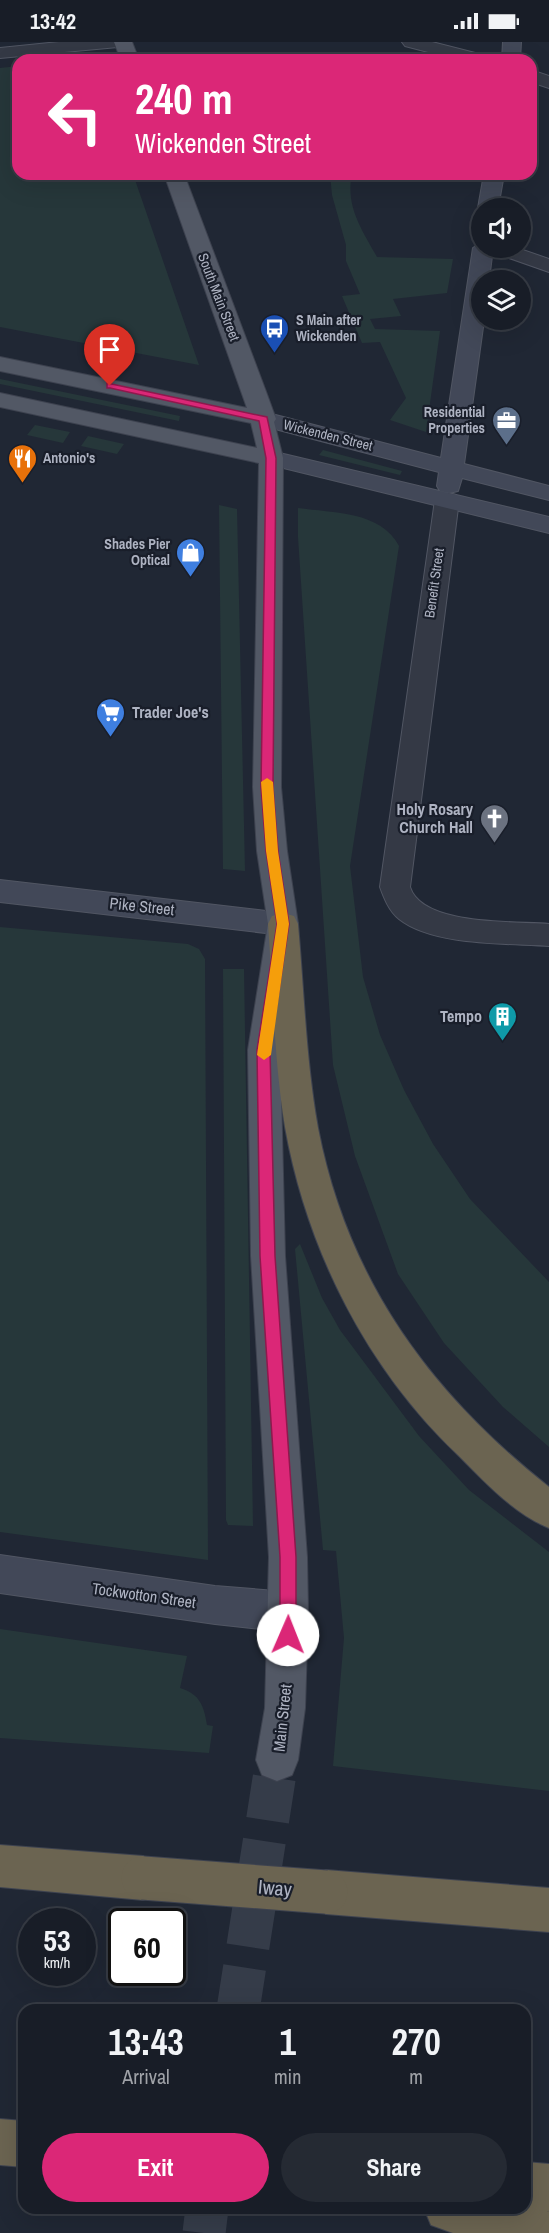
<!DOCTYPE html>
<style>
:root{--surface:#181d27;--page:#252a33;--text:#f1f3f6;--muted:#9fa2a7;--line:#363b44;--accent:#db2777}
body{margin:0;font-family:"Archivo Narrow",sans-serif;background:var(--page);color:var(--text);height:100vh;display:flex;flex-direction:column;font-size:22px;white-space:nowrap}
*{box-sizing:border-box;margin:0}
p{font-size:20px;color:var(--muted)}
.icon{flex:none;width:33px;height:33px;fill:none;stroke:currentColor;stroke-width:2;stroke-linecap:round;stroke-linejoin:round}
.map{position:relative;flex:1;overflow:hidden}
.drawer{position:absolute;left:18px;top:1962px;width:513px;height:210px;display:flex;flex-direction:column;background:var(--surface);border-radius:18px;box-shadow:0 6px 24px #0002,0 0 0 2px var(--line)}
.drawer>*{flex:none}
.hud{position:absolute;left:12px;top:12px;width:525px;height:126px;border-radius:18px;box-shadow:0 6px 24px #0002,0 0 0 2px var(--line);background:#db2777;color:#fff;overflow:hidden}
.tools{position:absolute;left:471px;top:156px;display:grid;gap:12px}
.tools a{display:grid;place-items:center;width:60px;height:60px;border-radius:50%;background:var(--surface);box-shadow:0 6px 24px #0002,0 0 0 2px var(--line);font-size:30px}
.speed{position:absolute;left:18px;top:1866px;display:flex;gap:12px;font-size:30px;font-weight:700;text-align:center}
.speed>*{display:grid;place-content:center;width:78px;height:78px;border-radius:50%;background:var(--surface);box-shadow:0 6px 24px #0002,0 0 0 2px var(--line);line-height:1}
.speed small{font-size:15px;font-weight:400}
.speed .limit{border:3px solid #111;border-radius:9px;background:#fff;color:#111}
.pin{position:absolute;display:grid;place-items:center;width:51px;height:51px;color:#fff;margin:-62px -26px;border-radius:50% 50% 50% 0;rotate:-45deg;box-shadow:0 0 6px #0007}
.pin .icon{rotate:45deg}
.me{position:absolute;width:66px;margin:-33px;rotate:1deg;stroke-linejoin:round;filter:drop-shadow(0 0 4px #0008)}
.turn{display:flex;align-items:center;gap:21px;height:126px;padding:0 24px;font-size:27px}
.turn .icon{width:78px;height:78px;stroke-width:2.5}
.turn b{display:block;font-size:42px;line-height:51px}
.eta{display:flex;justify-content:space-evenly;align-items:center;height:102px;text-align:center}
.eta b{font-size:36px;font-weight:700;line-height:42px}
.primary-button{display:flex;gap:12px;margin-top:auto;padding:12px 24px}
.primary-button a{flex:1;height:69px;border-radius:36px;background:var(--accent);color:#fff;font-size:24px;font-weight:700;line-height:69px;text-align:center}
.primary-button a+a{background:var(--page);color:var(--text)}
.status{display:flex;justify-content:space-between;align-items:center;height:42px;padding:0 30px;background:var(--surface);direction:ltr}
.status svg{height:16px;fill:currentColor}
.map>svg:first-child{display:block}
.green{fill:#26373a}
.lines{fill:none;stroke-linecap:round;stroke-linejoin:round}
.primary-tunnel{stroke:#353c49;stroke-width:43;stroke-dasharray:43 21;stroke-linecap:butt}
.street-casing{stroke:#515663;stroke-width:2}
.secondary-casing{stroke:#515663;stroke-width:2}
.primary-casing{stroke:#3d424f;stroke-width:2}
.highway-casing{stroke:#3e4350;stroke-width:2}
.street{fill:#343945;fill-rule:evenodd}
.secondary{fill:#424858;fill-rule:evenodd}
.primary{fill:#525865;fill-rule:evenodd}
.highway{fill:#6b6451;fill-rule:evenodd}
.highway-bridge-casing{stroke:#3e4350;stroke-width:45;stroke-linecap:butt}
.highway-bridge{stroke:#6b6451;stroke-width:43}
.route{fill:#db2777;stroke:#8e194d;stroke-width:1.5}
.slow{fill:#f59e0b}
.labels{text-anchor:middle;stroke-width:4.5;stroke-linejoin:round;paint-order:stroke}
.far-street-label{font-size:14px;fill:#aeb3c2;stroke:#191e2a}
.far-poi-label{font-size:14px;font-weight:bold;fill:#aeb3c2;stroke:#191e2a;text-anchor:start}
.poi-label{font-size:16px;font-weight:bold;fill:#aeb3c2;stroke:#191e2a;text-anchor:end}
.street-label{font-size:16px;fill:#aeb3c2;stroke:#191e2a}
.near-street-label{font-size:20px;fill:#aeb3c2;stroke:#191e2a}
</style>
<div class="status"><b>13:42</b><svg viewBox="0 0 49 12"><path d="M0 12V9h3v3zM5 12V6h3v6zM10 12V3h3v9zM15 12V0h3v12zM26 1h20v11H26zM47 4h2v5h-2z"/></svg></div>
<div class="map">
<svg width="549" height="2191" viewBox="0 0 549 2191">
<rect width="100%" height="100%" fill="#202734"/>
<!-- green -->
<path class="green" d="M18 24V132H133L199 323 0 285V26Z
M330 132H352C345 164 362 188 377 215L453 217 447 251 393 257 401 274 370 277 375 287 440 289 426 390 390 378 406 356 380 300 362 301 342 254 360 252 346 219V203L332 153Z
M0 337 180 374 179 379 0 342Z
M35 383 70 390 63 401 27 393Z
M88 394 124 402 117 412 81 404Z
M323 408 402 429 400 433 319 413Z
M219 463 237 467 245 829 223 827Z
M298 466C333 471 381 469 399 504L350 824 363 935 380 993 404 1048 433 1102 470 1157 549 1240V1405L503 1365 444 1301 398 1232 355 1114 333 1023 298 495Z
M0 885 188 902 199 907 205 917 208 1518 0 1490Z
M223 927H244L253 1484 228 1483 226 1478Z
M300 1202 322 1256 340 1288 419 1394 469 1448 549 1510V1749L333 1724 344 1596 336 1509 323 1508 295 1207Z
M0 1587 187 1614 180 1646C200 1652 204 1664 207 1683L213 1684 209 1711 0 1696Z"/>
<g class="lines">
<!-- primary-tunnel -->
<path class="primary-tunnel" d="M238 1968 277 1718
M204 2191 207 2166"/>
<defs>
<path id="street" d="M59 0H127L118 5 0 16V6Z
M402 0H432L487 14 489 18H459L405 4Z
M531 28 549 34V46L531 40Z
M489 206H517L549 217V230L492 210Z
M447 451 456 453 459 458 410 845C422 884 515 879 549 882V904C507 901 433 904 399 877 389 869 384 856 380 845L435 458 438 453Z"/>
<path id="secondary" d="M503 0H521L520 18H502Z
M484 132H504L498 166H482V171L478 166Z
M482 200V206H493L489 238H482V278H484L464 422 549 444V458L462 436 458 449 449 451 440 449 437 444 439 430 256 382 252 377 256 372 264 370 441 416 473 206Z
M271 409 549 475V491L263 421 259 416 263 411Z
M0 838 283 871 294 874 298 882 294 890 283 893 0 860Z
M0 1513 215 1544 288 1550 302 1556 308 1570 302 1584 288 1590 215 1582 0 1551Z"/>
<path id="primary" d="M114 0H132L139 18H121Z
M164 132H184L265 347 276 377 274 380 283 416 281 745 287 809 298 882 280 1008 285 1214 307 1515 308 1570 305 1666 298 1718 292 1733 277 1739 262 1733 256 1718 265 1666 269 1515 251 1214 248 1008 268 882 257 809 253 745 259 421 0 365V351L257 406 251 381 0 329V315L247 366Z"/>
<path id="highway" d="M283 871 294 874 298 882C304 950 306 1019 318 1086 347 1237 429 1350 549 1445V1486C514 1472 484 1439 458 1413 367 1327 307 1208 285 1085 274 1018 273 950 268 882L272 874Z
M0 1803 143 1814 158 1821 165 1836 158 1851 143 1858 0 1845Z
M326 1828 549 1846V1890L326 1872 311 1865 304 1850 311 1835Z
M0 2077 24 2079V2125L0 2123Z
M525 2120 549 2122V2170L547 2169 549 2170V2191H453L431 2183 424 2166H525Z"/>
</defs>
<!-- street casing -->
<use href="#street" class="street-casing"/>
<!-- secondary casing -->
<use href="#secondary" class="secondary-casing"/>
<!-- primary casing -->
<use href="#primary" class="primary-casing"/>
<!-- highway casing -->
<use href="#highway" class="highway-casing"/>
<!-- street -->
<use href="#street" class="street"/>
<!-- secondary -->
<use href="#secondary" class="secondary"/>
<!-- primary -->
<use href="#primary" class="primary"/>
<!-- highway -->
<use href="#highway" class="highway"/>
<defs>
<path id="highway-bridge" d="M143 1836 326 1850"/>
</defs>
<!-- highway-bridge casing -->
<use href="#highway-bridge" class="highway-bridge-casing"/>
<!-- highway-bridge -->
<use href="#highway-bridge" class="highway-bridge"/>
</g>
<!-- route -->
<path class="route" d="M107 341 267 375 276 416 273 745 278 809 289 882 270 1008 275 1214 296 1515V1593L294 1598 288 1601 282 1598 280 1593V1515L260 1214 257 1008 277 882 266 809 261 745 266 416 259 379 110 346H107Z"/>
<!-- slow -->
<path class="slow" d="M267 736 273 740 278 809 289 882 271 1013 264 1018 257 1013 277 882 266 809 261 740Z"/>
<!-- icons -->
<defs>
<symbol id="bus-pin" viewBox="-11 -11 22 30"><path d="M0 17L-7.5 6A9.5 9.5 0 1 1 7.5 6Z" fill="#1a4fb4" stroke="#191e2a"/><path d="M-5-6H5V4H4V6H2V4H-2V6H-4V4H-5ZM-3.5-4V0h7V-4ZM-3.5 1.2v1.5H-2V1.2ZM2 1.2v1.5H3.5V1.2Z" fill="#fff"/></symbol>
<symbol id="office-pin" viewBox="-11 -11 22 30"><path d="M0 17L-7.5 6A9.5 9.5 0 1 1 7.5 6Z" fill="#5c6f8a" stroke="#191e2a"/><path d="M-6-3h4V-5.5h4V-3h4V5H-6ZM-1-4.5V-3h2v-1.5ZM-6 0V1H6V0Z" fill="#fff"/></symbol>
<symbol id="restaurant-pin" viewBox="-11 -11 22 30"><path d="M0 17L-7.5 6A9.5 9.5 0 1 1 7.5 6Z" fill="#e8710a" stroke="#191e2a"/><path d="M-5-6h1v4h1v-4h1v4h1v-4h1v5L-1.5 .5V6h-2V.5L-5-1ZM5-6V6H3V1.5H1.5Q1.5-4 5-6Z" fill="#fff"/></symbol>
<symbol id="shop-pin" viewBox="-11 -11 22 30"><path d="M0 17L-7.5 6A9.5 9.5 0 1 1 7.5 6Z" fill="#3f7fe0" stroke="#191e2a"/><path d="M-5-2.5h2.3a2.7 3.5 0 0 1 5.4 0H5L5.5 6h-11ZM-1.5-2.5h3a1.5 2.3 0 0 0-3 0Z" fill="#fff"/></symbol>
<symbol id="supermarket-pin" viewBox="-11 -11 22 30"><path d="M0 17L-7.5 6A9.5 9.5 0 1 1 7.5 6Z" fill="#3f7fe0" stroke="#191e2a"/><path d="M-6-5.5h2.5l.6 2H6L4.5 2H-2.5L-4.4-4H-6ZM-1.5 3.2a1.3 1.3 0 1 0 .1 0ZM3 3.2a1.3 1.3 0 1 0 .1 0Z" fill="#fff"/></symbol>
<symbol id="church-pin" viewBox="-11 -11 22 30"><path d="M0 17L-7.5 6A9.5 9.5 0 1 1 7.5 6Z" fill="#6b7280" stroke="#191e2a"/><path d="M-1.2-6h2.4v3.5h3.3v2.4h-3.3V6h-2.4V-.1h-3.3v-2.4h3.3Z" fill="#fff"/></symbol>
<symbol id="building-pin" viewBox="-11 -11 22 30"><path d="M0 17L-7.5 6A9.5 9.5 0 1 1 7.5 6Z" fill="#0f9aa8" stroke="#191e2a"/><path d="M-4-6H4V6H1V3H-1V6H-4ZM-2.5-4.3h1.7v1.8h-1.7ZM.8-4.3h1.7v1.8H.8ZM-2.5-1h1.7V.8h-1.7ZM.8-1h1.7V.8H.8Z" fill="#fff"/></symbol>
</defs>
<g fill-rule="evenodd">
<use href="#bus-pin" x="258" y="270" width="33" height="45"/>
<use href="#office-pin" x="490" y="362" width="33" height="45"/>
<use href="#restaurant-pin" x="6" y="400" width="33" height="45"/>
<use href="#shop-pin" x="174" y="494" width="33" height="45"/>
<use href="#supermarket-pin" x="94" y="654" width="33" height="45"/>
<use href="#church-pin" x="478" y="760" width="33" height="45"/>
<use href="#building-pin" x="486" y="958" width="33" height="45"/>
</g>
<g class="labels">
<!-- far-street labels -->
<g class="far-street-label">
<text transform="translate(219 255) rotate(69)" y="5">South Main Street</text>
<text transform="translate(328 393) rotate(14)" y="5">Wickenden Street</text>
<text transform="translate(434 541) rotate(-82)" y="5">Benefit Street</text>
</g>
<!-- far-poi labels -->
<g class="far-poi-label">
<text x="296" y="283">S Main after<tspan x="296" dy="16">Wickenden</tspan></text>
<text x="485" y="375" text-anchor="end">Residential<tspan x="485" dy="16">Properties</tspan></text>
<text x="43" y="421">Antonio's</text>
<text x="170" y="507" text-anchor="end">Shades Pier<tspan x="170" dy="16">Optical</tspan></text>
</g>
<!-- poi labels -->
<g class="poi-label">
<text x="132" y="676" text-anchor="start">Trader Joe's</text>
<text x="473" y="773">Holy Rosary<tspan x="473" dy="18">Church Hall</tspan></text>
<text x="482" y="980">Tempo</text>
</g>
<!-- street labels -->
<g class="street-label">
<text transform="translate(142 864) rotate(6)" y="6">Pike Street</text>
<text transform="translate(144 1553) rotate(8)" y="6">Tockwotton Street</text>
<text transform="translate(282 1676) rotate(-84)" y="6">Main Street</text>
</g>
<!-- near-street labels -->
<g class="near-street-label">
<text transform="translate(275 1846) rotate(5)" y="7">Iway</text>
</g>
</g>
</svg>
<div class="tools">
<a><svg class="icon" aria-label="sound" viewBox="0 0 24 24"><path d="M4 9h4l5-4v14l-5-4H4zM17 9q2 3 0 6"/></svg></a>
<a><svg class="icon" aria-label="layers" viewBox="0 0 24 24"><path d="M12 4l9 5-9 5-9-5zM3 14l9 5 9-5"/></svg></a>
</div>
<div class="speed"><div>53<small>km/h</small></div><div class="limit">60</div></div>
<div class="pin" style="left:110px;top:344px;background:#d93025"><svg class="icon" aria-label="arrive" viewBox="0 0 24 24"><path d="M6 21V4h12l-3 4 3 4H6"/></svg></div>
<svg class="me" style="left:288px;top:1593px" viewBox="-20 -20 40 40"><circle r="19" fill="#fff"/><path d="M0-13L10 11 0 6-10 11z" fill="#db2777"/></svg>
<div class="hud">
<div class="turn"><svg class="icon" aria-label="left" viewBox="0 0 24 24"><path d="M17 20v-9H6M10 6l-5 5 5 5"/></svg><div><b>240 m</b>Wickenden Street</div></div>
</div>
<section class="drawer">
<div class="eta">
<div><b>13:43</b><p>Arrival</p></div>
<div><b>1</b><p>min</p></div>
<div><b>270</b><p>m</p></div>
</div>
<div class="primary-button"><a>Exit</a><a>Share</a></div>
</section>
</div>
